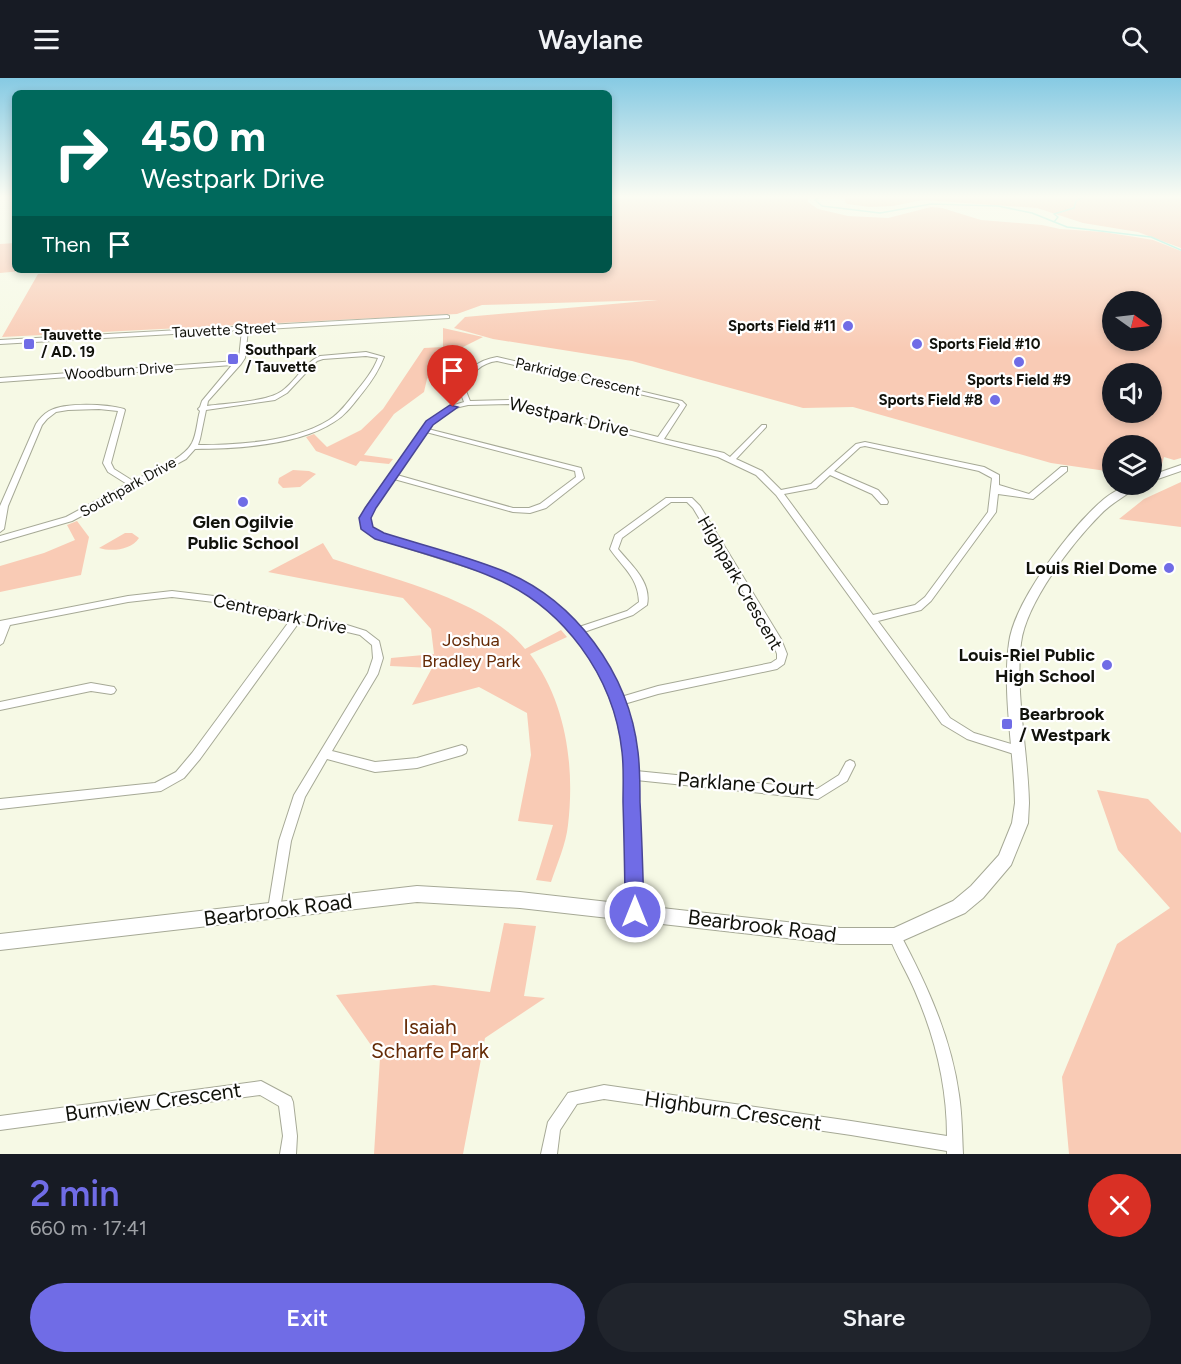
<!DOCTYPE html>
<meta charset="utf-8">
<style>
:root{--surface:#171b24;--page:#20242c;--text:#f1f3f6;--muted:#9ea1a6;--accent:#706ce6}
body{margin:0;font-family:Figtree,sans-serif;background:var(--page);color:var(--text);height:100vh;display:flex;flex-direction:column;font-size:22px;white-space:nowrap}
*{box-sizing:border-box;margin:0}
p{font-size:20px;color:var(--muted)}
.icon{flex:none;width:33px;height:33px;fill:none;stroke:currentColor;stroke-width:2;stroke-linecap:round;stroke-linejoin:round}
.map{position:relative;height:1076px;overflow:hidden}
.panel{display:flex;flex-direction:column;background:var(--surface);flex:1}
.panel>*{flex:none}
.guide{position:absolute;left:12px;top:12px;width:600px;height:183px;border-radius:9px;box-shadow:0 3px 9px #0003;background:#00695c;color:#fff;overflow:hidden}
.needle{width:39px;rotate:104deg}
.buttons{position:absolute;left:1102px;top:213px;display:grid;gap:12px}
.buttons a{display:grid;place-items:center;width:60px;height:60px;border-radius:50%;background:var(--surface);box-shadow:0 3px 9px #0003;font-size:30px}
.pin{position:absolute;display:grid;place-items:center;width:51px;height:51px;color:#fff;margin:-62px -26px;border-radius:50% 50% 50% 0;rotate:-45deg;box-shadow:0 0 6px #0007}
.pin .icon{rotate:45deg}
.me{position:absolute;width:66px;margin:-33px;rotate:0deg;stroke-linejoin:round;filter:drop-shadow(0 0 4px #0008)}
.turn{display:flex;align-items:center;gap:21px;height:126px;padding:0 30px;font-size:27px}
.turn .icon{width:78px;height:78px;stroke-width:2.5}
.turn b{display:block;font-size:42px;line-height:51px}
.then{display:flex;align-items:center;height:57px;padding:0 30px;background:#0003;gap:12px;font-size:22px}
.round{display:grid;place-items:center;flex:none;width:63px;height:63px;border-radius:32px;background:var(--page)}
.headline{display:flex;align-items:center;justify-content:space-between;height:102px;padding:0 30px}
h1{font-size:36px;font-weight:600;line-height:45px;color:var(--accent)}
.action{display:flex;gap:12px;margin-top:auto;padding:12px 30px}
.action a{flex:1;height:69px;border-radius:36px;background:var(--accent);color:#fff;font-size:24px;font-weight:600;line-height:69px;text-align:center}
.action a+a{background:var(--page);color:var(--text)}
header{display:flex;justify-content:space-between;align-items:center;height:78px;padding:0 30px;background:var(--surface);font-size:27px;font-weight:600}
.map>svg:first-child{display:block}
.green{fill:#f9cbb5;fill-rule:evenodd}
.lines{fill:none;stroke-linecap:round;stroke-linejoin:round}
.stream{stroke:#94ecdb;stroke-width:1.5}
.minor-casing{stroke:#a6a996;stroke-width:2}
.tertiary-casing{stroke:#a6a996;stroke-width:2}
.minor{fill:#fff;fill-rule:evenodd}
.tertiary{fill:#fff;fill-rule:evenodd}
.route{fill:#706ce6;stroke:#494696;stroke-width:1.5}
.poi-dot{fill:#706ce6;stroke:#fff;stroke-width:2}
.labels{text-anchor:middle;stroke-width:4.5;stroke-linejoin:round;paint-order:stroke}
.far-poi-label{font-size:15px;font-weight:bold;fill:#11120b;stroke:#fff;text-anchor:start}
.far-street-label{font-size:15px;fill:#11120b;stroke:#fff}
.street-label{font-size:18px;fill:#11120b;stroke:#fff}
.poi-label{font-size:18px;font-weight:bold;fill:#11120b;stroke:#fff;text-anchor:end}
.park-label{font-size:18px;fill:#652b07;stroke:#fff}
.near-street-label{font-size:21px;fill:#11120b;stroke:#fff}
.near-park-label{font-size:21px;fill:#652b07;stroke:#fff}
</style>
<header><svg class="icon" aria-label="menu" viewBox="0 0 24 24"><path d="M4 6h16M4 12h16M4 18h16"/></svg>Waylane<svg class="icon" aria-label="search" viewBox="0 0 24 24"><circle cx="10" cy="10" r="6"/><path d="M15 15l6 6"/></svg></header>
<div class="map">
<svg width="1181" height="1076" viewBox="0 0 1181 1076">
<rect width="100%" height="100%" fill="#f6f9e5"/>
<!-- green -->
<path class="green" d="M609 119H808V124L818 131 848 138 888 140 931 129 942 130 981 142 1042 147 1060 151 1103 154 1135 159 1153 162 1181 173V380L1174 382 1164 379 1162 386 1152 388V368H1113V394L1051 385 853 329 803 330 632 283 493 261 454 250 465 239 658 222 482 227 457 236 2 259 38 196 112 192H609ZM1113 224H1152V262H1113ZM1113 296H1152V334H1113Z
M849 119H1181V170L1138 154 1083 145 1037 130 923 122 893 128 870 129 847 126 844 122Z
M15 165V192H31L0 195V166Z
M443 250 483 259 457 272 437 289 427 301 424 314 394 336 364 377 393 381 389 386 360 383 356 388 316 373 306 359 314 356 327 369 361 352 383 331 424 270 443 269Z
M293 392 309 393 316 396 300 409 283 410 278 405 279 400Z
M1181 404V449L1119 441 1144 421Z
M77 443 89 459 81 497 0 514V488L44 475 75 462 67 447Z
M125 455H132L139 460C131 472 112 474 99 470Z
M323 465 333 481C392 501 486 522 525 571L561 552 567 559 530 576C566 624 575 688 568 747 566 766 557 786 551 804L536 802 553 747 518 743 531 677 527 635 479 609 412 627 432 590 390 588 391 580 434 576 431 551 403 520 268 494Z
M1097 712 1148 721 1181 755V1076H1069L1062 999 1117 866 1170 830 1118 772Z
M504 845 536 848 524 918 545 920 485 960 463 1076H374L380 980 336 917 434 907 490 914Z"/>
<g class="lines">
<!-- stream -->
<path class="stream" d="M820 119 815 122 822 128 880 135 931 126 998 128 1032 135 1067 149 1151 159 1181 172
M1054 144 1058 139 1054 136 1074 130 1076 123 1083 119"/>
<defs>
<path id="minor" d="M447 237 449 238V240L248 252 245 280 241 286 208 323 207 328C227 325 267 324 282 313 296 303 304 285 320 278L366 274 384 279C379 292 371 304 363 314 354 325 346 337 334 344 299 367 236 371 195 371L186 381 138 407 137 409 72 443 0 464V458L66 439 127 406 108 394 103 385 118 333 99 331 68 332 56 334 47 341 42 347 8 428 4 451 0 454V428L36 346C39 341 44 336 49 333 65 324 107 326 124 331L125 332 111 385 114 391 133 403C150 394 183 382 192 365 197 355 197 343 200 333L198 331 200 329 202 323 232 287 0 304V300L236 283 239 280 242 252 0 266V262ZM366 278 378 280C373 293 364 304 355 315 347 325 340 335 329 342 294 364 238 367 198 367L200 361 206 332 275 322 287 315 317 283 323 281Z
M497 279 682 323 686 327 664 361 724 375 730 379 762 347H766V349L736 381 762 393 781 412 811 406 856 366 865 364 984 389 999 397V407L1029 416 1061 389H1067V393L1033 421 998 416 996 434 931 523 921 532 878 543 950 640 974 655 1021 669 1022 672 1021 675 1017 677 967 661 942 646 776 417 756 397 718 379 509 326 468 327 455 330 431 346 428 351 581 390 584 400 546 430 530 435 513 434 394 401 374 430 369 440 372 450 382 456 501 494 545 518 579 549 627 533 639 524C638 499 623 490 610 471L615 457 666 420H692L700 428 781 561 787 576 784 586 777 591 658 616 624 626 635 673 636 693 817 711 839 697 846 684 850 682 854 684 855 687 847 703 818 721 636 702 641 834 639 838 635 840 631 838 629 834 625 673 613 624 594 582 575 555 539 522 495 498 376 460 365 453 361 440 367 428 427 344 451 328 464 324 458 308C467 292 478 282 497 279ZM497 283 678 325 680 327 658 359 509 322 470 323 464 308C472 295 481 285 497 283ZM426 354 575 393 576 399 540 426 529 430H513L397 397ZM865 368 979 393 992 400 988 434 925 519 915 527 873 537 784 416 816 410 830 397 872 416 881 426H887L888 424 887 422 878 412 834 393 860 369ZM671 424H687L693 430 772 562 777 576V581L771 585 658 608 621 619 601 577 584 554 633 537 647 527C652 504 631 487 618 471L622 460Z
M172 513 214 518 347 547 366 553 379 563 383 580 378 596 332 673 375 684 417 680 462 667 466 669 467 672 466 675 462 677 417 690 375 694 327 681 305 719 291 763 280 831 278 835 274 837 270 835 268 831 279 763 294 717 368 595 373 580 372 567 360 557 300 543 200 681 184 700 161 713 0 731V721L155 705 176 694 192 675 291 541 214 524 172 519 128 524 10 547 3 565 0 567V543L128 518Z
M91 605 114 609 116 612 114 615 111 616 91 613 0 632V624Z
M895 852 899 854C926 905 951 958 959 1017 962 1036 962 1056 963 1076H947V1073L851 1057 604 1021 577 1026 560 1052 557 1076H541L548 1044 568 1015 604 1007 851 1043 947 1058C947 1008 935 959 915 913 907 894 896 877 889 858L891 854Z
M261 1003 291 1019 293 1024 297 1058 296 1076H280L283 1058 279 1028 260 1017 0 1052V1038Z"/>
<path id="tertiary" d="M1181 387V393L1152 403V397Z
M1127 406H1140C1127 418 1112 424 1100 437 1072 465 1026 525 1021 565 1015 615 1028 674 1029 725L1028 745 1011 787 983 820 965 835 895 866H840L520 830 417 824 0 872V856L417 808 520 814 840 850H894L953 823 971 808 999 777 1012 745 1015 725C1014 674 1002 615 1009 565 1014 523 1072 448 1104 421 1111 415 1120 411 1127 406Z"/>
</defs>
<!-- minor casing -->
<use href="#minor" class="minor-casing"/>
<!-- tertiary casing -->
<use href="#tertiary" class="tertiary-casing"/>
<!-- minor -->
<use href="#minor" class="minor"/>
<!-- tertiary -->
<use href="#tertiary" class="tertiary"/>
</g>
<!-- sky -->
<linearGradient id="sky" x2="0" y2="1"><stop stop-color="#86cae3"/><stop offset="0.44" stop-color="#fbfcf3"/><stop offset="1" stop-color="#fbfcf3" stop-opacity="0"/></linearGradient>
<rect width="1181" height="270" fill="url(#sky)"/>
<!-- route -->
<path class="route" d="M450 327 458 329 433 347 376 430 371 440 373 449 384 455C422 467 463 477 501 492 575 521 629 595 638 674 640 690 640 707 640 724 642 760 643 797 644 834L641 840 635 843 628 840 625 834C625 797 624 760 623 724 623 707 624 690 622 674 614 598 563 528 492 499 455 483 414 473 375 461L361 451 359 440 365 430 426 343Z"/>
<!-- markers -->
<g class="poi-dot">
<circle cx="848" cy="248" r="6"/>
<rect x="23" y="260" width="12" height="12" rx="3"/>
<circle cx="917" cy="266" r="6"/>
<rect x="227" y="275" width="12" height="12" rx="3"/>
<circle cx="1019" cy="284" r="6"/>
<circle cx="995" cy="322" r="6"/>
<circle cx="243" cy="424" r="6"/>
<circle cx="1169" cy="490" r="6"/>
<circle cx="1107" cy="587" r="6"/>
<rect x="1001" y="640" width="12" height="12" rx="3"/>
</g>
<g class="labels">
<!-- far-poi labels -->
<g class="far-poi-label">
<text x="836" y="253" text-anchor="end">Sports Field #11</text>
<text x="41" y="262">Tauvette<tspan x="41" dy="17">/ AD. 19</tspan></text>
<text x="929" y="271">Sports Field #10</text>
<text x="245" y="277">Southpark<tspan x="245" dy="17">/ Tauvette</tspan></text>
<text x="1019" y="307" text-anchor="middle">Sports Field #9</text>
<text x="983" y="327" text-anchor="end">Sports Field #8</text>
</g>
<!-- far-street labels -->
<g class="far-street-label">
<text transform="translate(224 252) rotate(-3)" y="5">Tauvette Street</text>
<text transform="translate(119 293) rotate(-4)" y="5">Woodburn Drive</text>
<text transform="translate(578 299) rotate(13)" y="5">Parkridge Crescent</text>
<text transform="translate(128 409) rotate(-29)" y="5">Southpark Drive</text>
</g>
<!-- street labels -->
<g class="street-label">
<text transform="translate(569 339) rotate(13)" y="6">Westpark Drive</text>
<text transform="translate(740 505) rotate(60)" y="6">Highpark Crescent</text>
<text transform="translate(280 536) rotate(12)" y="6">Centrepark Drive</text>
</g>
<!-- poi labels -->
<g class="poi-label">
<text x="243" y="450" text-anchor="middle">Glen Ogilvie<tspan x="243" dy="21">Public School</tspan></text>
<text x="1157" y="496">Louis Riel Dome</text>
<text x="1095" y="583">Louis-Riel Public<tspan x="1095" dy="21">High School</tspan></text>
<text x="1019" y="642" text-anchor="start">Bearbrook<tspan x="1019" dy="21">/ Westpark</tspan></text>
</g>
<!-- park labels -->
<g class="park-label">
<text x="471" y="568">Joshua<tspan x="471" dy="21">Bradley Park</tspan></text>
</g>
<!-- near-street labels -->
<g class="near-street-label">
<text transform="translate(746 706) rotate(4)" y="7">Parklane Court</text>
<text transform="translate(278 832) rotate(-7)" y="7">Bearbrook Road</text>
<text transform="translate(762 848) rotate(7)" y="7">Bearbrook Road</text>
<text transform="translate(153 1024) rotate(-8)" y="7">Burnview Crescent</text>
<text transform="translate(733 1033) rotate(8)" y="7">Highburn Crescent</text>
</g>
<!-- near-park labels -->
<g class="near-park-label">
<text x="430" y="956">Isaiah<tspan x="430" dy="24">Scharfe Park</tspan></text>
</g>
</g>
</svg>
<div class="buttons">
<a><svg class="needle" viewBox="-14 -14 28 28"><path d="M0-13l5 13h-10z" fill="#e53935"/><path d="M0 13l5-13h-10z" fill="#9ea1a6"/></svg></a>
<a><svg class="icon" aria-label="sound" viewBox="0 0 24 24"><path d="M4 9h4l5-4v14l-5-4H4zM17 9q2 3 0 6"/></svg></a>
<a><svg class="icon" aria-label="layers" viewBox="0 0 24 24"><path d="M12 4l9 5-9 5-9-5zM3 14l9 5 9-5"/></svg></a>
</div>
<div class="pin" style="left:453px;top:329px;background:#d93025"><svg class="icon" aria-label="arrive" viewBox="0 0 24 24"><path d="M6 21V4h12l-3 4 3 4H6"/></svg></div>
<svg class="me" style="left:635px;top:834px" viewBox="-20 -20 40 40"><circle r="17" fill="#706ce6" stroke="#fff" stroke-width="3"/><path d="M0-11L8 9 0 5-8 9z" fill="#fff"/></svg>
<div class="guide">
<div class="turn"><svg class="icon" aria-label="right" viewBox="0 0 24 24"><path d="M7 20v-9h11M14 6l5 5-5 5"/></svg><div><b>450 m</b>Westpark Drive</div></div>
<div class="then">Then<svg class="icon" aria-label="arrive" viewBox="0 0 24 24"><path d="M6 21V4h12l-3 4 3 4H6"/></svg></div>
</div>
</div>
<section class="panel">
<div class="headline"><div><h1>2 min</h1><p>660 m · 17:41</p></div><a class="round" style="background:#d93025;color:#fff"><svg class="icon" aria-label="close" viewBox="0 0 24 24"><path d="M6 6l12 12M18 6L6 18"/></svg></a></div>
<div class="action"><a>Exit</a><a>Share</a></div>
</section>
